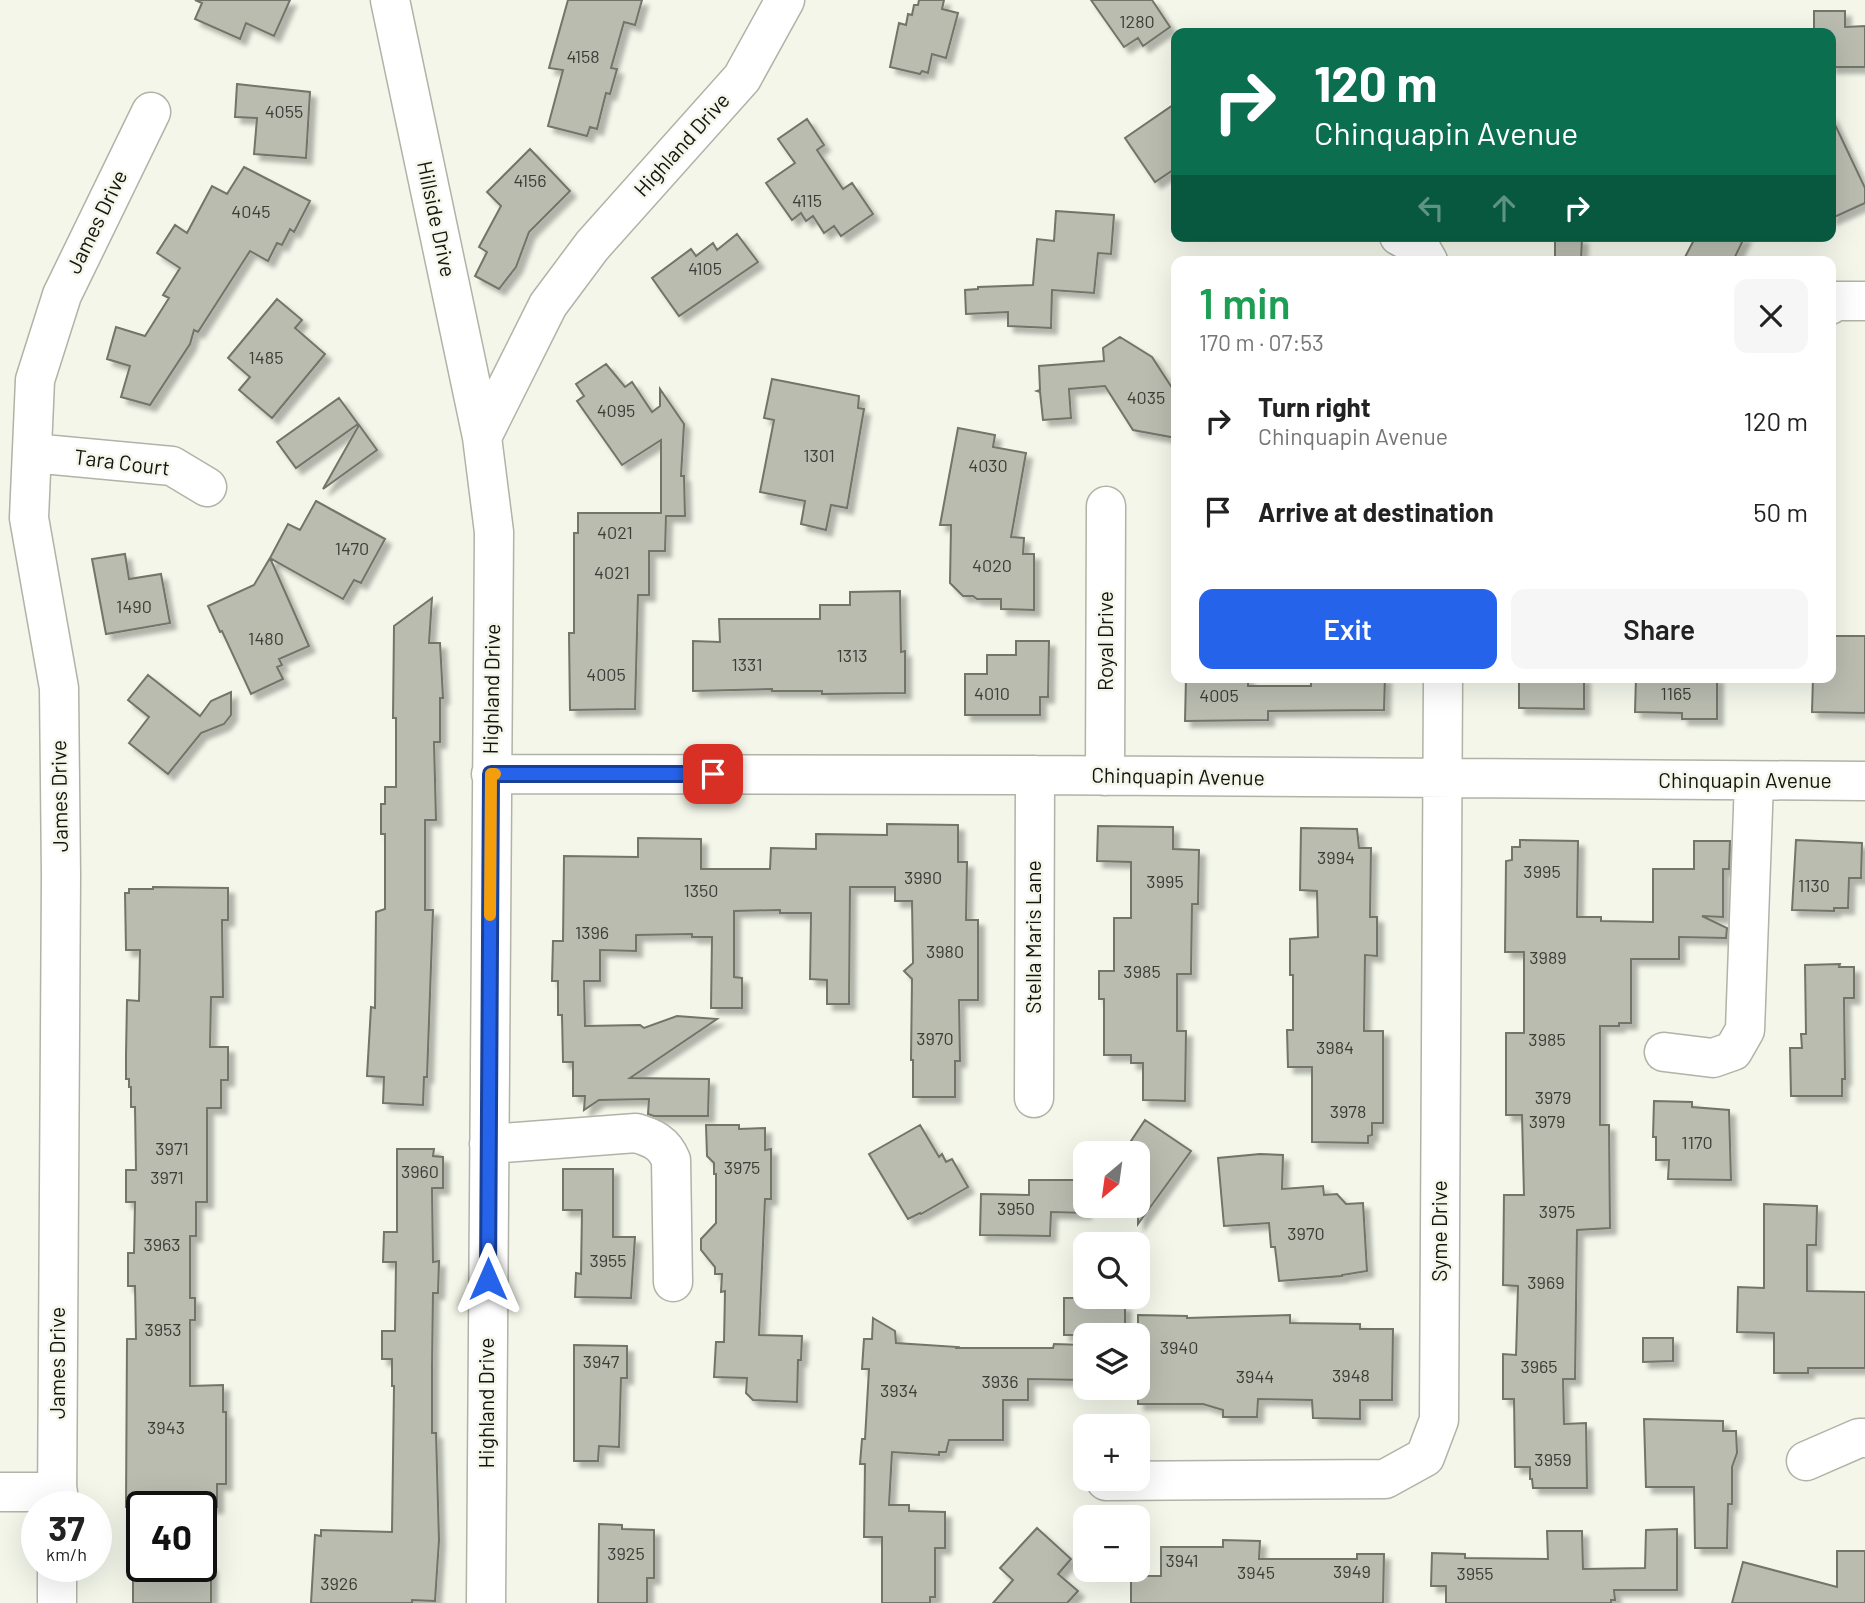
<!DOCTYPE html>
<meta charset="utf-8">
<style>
:root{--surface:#fff;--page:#f6f6f6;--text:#222;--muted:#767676;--accent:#2563eb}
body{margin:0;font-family:Barlow,sans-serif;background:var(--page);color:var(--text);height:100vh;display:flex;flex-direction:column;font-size:26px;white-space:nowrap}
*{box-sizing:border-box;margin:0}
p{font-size:23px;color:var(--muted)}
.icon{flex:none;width:38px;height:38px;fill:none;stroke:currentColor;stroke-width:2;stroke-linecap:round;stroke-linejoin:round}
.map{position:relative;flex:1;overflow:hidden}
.panel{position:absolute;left:1171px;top:256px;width:665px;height:427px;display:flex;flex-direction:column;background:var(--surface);border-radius:14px;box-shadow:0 7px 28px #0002}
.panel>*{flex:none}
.banner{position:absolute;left:1171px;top:28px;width:665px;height:214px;border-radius:14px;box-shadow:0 7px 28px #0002;background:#0b6e4f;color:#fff;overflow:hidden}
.needle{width:46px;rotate:209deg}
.tools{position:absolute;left:1073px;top:1141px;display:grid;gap:14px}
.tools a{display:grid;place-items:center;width:77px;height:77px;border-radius:14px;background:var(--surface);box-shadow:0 7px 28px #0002;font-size:35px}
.speed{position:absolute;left:21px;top:1491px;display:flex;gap:14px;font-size:35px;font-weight:700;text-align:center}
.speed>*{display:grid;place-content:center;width:91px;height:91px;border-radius:50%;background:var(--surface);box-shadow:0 7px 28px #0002;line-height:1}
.speed small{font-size:18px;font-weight:400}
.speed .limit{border:4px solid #111;border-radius:10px;background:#fff;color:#111}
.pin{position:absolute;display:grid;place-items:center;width:60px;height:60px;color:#fff;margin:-30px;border-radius:14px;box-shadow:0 4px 10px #0006}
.me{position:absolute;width:77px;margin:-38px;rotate:0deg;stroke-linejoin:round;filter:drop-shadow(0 0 5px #0008)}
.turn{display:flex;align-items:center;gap:24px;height:147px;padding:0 28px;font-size:32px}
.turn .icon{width:91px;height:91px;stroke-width:2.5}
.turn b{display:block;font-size:49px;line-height:60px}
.lanes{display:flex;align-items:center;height:66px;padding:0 28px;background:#0003;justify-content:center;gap:35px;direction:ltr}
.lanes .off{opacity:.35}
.round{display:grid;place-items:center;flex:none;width:74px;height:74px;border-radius:14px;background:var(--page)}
.headline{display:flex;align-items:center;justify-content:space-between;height:119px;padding:0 28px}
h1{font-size:42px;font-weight:600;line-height:52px;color:#1e9e55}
.button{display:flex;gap:14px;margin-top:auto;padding:14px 28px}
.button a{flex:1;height:80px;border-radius:14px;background:var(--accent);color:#fff;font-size:28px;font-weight:600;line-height:80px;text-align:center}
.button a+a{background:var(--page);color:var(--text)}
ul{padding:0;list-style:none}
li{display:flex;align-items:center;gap:21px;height:91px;padding:0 28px}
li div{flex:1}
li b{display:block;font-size:26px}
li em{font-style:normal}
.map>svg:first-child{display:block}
.building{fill:#b9bcaf;stroke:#727468;stroke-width:2;filter:url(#shadow)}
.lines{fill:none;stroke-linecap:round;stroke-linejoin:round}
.minor-casing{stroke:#b0b3a6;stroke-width:41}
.minor{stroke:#fff;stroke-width:38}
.route-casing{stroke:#184099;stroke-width:18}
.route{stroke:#2563eb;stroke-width:12}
.slow{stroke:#f59e0b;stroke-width:12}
.labels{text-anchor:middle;stroke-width:5;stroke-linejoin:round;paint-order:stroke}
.number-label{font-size:18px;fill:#3c3e37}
.street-label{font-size:21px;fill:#13140f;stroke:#f3f6e9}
</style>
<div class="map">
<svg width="1865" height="1603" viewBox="0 0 1865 1603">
<defs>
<filter id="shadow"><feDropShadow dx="6" dy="6" stdDeviation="2" flood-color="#0004"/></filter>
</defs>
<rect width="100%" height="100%" fill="#f3f6e9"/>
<!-- building -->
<path class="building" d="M195 0H290L274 36 246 23 240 39 195 19 202 3Z
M568 0H642L635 25 624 22 611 68 617 69 610 94 606 93 597 129 590 127 587 136 548 126 563 70 549 68Z
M919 0H944L942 9 958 13 946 58 932 54 928 73 922 71 920 74 890 67 899 23 906 25 908 14 912 15 914 5H918Z
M1091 0H1152L1170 27 1143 46 1138 38 1124 47Z
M1814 11H1845V27L1865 26V67H1830V33H1814Z
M237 84 310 92 306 158 254 154 257 118 235 117Z
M1176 103V168L1155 182 1125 138Z
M1830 114 1865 188V203L1830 219Z
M807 119 824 145 817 150 843 189 852 183 873 214 841 236 834 226 824 233 813 216 806 221 801 213 792 220 766 183 795 163 778 139Z
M530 149 570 191 529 232 516 267 499 289 475 276 487 252 479 247 501 206 487 192Z
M244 167 310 201 294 232 290 229 282 245 277 243 268 261 250 251 198 332 194 330 190 344 150 405 121 397 130 366 107 359 116 327 145 336 169 298 163 295 180 268 157 253 175 225 187 233 212 186 227 194Z
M1056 211 1114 215 1111 254 1098 253 1094 293 1052 290 1051 328 1008 326V312L966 314 965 290 978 289V287L1033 285 1037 239 1054 241Z
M737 234 758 262 679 316 652 278 691 249 696 256 713 243 717 250Z
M1696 236H1745L1733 261H1683Z
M1555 237 1582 238 1581 261H1555Z
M277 299 302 320 295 328 325 354 272 418 239 390 250 377 228 358Z
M1120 337 1152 357 1176 394V438L1133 430 1105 386 1069 389 1071 418 1043 420 1040 392 1037 391 1040 390 1039 366 1104 361 1103 348Z
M606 364 625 387 632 382 652 412 660 406V389L684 424 681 476H684L685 516H666L665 551H649V595H638L635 709 570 710 569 633H574V533H578V513H661V440L622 465 577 401 584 396 576 384Z
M772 379 859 396 858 408 864 409 847 508 831 505 826 530 801 524 805 501 760 492 774 420 764 418Z
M339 398 358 424 296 468 277 442Z
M359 425 377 450 323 489Z
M958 428 995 435 993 447 1026 453 1011 537 1024 538 1023 554H1034V610L1001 609V599H977L973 596H963L950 583 951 525H940Z
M316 501 385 539 361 583 354 580 343 599 270 558 288 524 300 530Z
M125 554 129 579 161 574 170 623 106 634 92 559Z
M270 558 309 646 279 659 282 665 277 667 283 679 251 694 222 631 220 632 208 606 254 585Z
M900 591 901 652 905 651V693L822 694V691H772V689L693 691V641L720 642 719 619H820V605H850V592Z
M432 598 429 643H440L443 698H440V742H434L436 820H425V910H433L427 1077H424L423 1105 383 1103 384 1077 367 1076 371 1007 375 1008 376 912 385 909V834H381V804H385V787H396V718H393L394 626Z
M1830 636H1865V713L1812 712 1813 677H1830Z
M1016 641H1049L1048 697H1040V715H965V674H987V655H1016Z
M148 675 200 716 211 701 231 692V715L224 724 201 733 168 774 129 743 149 717 128 700Z
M1186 677H1248V686H1311V677H1385L1384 710 1268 711V720L1185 721Z
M1519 677H1584V709L1519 708Z
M1636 677H1717V719H1682V713L1635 712Z
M887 824 958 825V862H967L966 920H978V1000H959L960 1061H955V1097H913V1060H911L912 979 904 971 913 963 912 901H895V887H850L849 1004H827V980L810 979 811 913H780V910L734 911V977L742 978V1008H711L712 937H692V934L636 935V951L600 950V981H584L585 1026 640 1025 644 1028 677 1016 717 1019 630 1078 709 1079 708 1116H654L648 1114 649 1099 599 1100 584 1110 585 1096H573V1062H563L562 1015H558V981H552L553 941H563L564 856 638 857V838L701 839V869H770L771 848 816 849V834L887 835Z
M1098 826 1173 827V849L1199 850 1198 904H1192L1191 974H1177V1031H1186L1185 1101 1143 1100V1063H1131V1055H1104V999H1099V971H1114V918H1131V862L1097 861Z
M1301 828 1357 829 1359 848H1371L1370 917H1377V956L1365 955 1364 1031H1383V1123H1372V1135L1368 1136V1143L1312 1142V1067H1288L1287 1030H1293V975H1290V939L1318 937 1317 891 1300 890Z
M1520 840 1578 841 1577 917H1601V921L1653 922V869H1694V841H1730L1729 869H1723V917L1702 916 1727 928 1726 938 1679 937V959H1631V1023H1619V1026H1600V1125H1609L1610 1228 1577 1230 1575 1379H1563L1564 1424 1586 1423 1587 1488H1533L1532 1479H1530V1467H1515L1514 1399H1503V1354L1516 1355 1518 1286 1503 1285 1504 1195H1524L1522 1115H1506V1033H1524V952H1505L1506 861 1512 860V847H1520Z
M1796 840 1862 843 1861 878H1849L1848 908H1834V911L1792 910Z
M153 887 228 888V920H222L223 997H211L210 1047H228V1080H221V1108H207V1202H196V1236H190V1298H195V1320H190V1386L223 1385V1412H226V1484H217V1507H126L127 1339H136L135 1286H128V1253H134L135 1202H126V1170H136L135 1107H131V1087H129V1079H126V1055L127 1000 139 1001 140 950H126L125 893H129V889H153Z
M1840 964 1839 967H1854V998H1844L1845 1079H1842V1096H1791L1790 1048H1802L1801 1034H1806L1805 965Z
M1654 1101 1692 1102V1107L1729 1110 1731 1180 1668 1179 1669 1160H1656V1137H1653Z
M1145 1120 1191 1151 1138 1224V1153H1123Z
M706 1125H739V1129L765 1128V1150L771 1149V1199H765L759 1335 802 1336 801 1360H798L797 1402 753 1400 746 1393 747 1378 714 1377 716 1342H724L725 1291 721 1292 722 1274H715V1267L701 1250V1239L716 1223V1174H714V1163L707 1156Z
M920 1125 939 1157 942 1154 946 1162 952 1159 968 1187 921 1214 920 1213 908 1219 869 1154Z
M397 1149H434L433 1156 443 1157V1188H432L433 1262 439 1261 438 1293H433L432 1368V1433H436L439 1540 435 1601 412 1600V1603H311L315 1535 321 1536V1530L392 1532 394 1386H392V1359H382V1331H395L396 1262H383L384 1232H397Z
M1260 1154 1283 1155 1282 1189 1323 1186 1324 1195 1337 1194 1346 1204 1363 1203 1367 1271 1342 1275V1276L1279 1281 1275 1247H1271L1269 1223 1224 1226 1218 1158Z
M563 1169H613V1237H635L631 1298 575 1297 576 1273 581 1274 582 1210H563Z
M1029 1180H1085V1213L1051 1212 1050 1236 980 1235 981 1194 1029 1195Z
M1764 1204 1817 1206 1816 1245H1807V1291L1865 1292V1368H1808V1373H1774V1333L1737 1332 1738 1287 1764 1288Z
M1064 1298H1095V1304L1099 1305H1125V1335H1064Z
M1138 1315 1187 1316V1318L1290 1315V1323L1360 1324V1329H1393L1392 1400H1360V1419L1313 1418 1312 1400 1258 1399 1257 1417H1223V1410L1203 1404H1138Z
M873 1318 895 1331 896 1343 958 1347 957 1348H1053L1054 1344 1085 1345V1380L1028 1379V1400H1003V1440H949L946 1452H939V1455L892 1452 889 1505H909V1511L945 1512V1548H935V1597H930V1603H882V1537H864L865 1464H860L862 1439H865L869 1369H862L864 1339H872Z
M1643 1338H1673V1361L1643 1362Z
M574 1345 627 1346V1378H621L619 1447 599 1446 598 1461H574Z
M1644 1419 1723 1421V1431H1736L1737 1453 1732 1467V1504H1728L1727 1548H1695L1694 1487H1646Z
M599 1524 622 1525V1529L654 1530V1578H647V1603H598Z
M1037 1528 1071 1559 1058 1574 1078 1591 1067 1603H993L1013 1580 1000 1568Z
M1677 1529V1590H1614L1615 1600H1611V1603H1446V1586H1431L1432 1553 1465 1554V1558L1548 1559 1547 1531H1582L1583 1569 1645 1568 1646 1530Z
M1223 1540 1260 1541 1259 1559H1357V1554H1384L1383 1603H1131V1576H1161V1547H1223Z
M1837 1551H1865V1603H1732L1743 1562 1837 1587Z
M133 1566H211V1603H133Z"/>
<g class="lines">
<defs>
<path id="minor" d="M390 0 482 437 494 532 486 1603
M1399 236 1420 247 1428 261
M1830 305 1835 301H1865
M482 437 548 305 592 246 742 78 785 0
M32 453 172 466 207 487
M491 774 1035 775 1865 781
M1105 776 1106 506
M1664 1052 1713 1058 1733 1051 1745 1030 1754 781
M1034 1098 1035 775
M489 1144 636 1133C653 1138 664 1143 671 1160L673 1282
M1806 1461 1859 1438H1865
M1106 1481 1385 1479 1425 1457 1439 1420 1443 677
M0 1492H58
M57 1507 61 876 59 688 29 518 35 380 62 295 151 112
M57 1603V1566"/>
</defs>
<!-- minor casing -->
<use href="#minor" class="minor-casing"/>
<!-- minor -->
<use href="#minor" class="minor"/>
</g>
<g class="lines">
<defs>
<path id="route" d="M488 1279 491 774H713"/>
</defs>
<!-- route casing -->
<use href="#route" class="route-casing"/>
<!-- route -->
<use href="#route" class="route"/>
<!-- slow -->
<path class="slow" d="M490 915 491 774H495"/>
</g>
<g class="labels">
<!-- number labels -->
<g class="number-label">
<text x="1137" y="28">1280</text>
<text x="583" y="63">4158</text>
<text x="284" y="118">4055</text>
<text x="530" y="187">4156</text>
<text x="807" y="207">4115</text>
<text x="251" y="218">4045</text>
<text x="705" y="275">4105</text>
<text x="266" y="364">1485</text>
<text x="1146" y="404">4035</text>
<text x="616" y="417">4095</text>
<text x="819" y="462">1301</text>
<text x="988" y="472">4030</text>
<text x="615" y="539">4021</text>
<text x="352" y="555">1470</text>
<text x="992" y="572">4020</text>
<text x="612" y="579">4021</text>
<text x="134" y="613">1490</text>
<text x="266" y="645">1480</text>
<text x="852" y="662">1313</text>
<text x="747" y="671">1331</text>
<text x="606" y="681">4005</text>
<text x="992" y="700">4010</text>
<text x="1676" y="700">1165</text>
<text x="1219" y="702">4005</text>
<text x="1336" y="864">3994</text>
<text x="1542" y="878">3995</text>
<text x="923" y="884">3990</text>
<text x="1165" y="888">3995</text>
<text x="1814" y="892">1130</text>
<text x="701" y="897">1350</text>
<text x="592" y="939">1396</text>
<text x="945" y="958">3980</text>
<text x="1548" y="964">3989</text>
<text x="1142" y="978">3985</text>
<text x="935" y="1045">3970</text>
<text x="1547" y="1046">3985</text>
<text x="1335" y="1054">3984</text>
<text x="1553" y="1104">3979</text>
<text x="1348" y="1118">3978</text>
<text x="1547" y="1128">3979</text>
<text x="1697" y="1149">1170</text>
<text x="172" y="1155">3971</text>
<text x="742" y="1174">3975</text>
<text x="420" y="1178">3960</text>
<text x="167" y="1184">3971</text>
<text x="1016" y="1215">3950</text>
<text x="1557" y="1218">3975</text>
<text x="1306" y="1240">3970</text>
<text x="162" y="1251">3963</text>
<text x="608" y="1267">3955</text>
<text x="1546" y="1289">3969</text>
<text x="163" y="1336">3953</text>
<text x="1179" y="1354">3940</text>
<text x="601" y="1368">3947</text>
<text x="1539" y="1373">3965</text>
<text x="1351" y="1382">3948</text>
<text x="1255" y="1383">3944</text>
<text x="1000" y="1388">3936</text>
<text x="899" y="1397">3934</text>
<text x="166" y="1434">3943</text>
<text x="1553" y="1466">3959</text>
<text x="626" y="1560">3925</text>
<text x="1182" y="1567">3941</text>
<text x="1352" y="1578">3949</text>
<text x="1256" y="1579">3945</text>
<text x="1475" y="1580">3955</text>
<text x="339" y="1590">3926</text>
</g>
<!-- street labels -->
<g class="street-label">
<text transform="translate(682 145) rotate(-48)" y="7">Highland Drive</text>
<text transform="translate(436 219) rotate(78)" y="7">Hillside Drive</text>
<text transform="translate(97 222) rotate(-64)" y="7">James Drive</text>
<text transform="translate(122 463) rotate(7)" y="7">Tara Court</text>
<text transform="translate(1106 641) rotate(-90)" y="7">Royal Drive</text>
<text transform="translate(492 689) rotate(-89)" y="7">Highland Drive</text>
<text transform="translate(1178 777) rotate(1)" y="7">Chinquapin Avenue</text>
<text x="1745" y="788">Chinquapin Avenue</text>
<text transform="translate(60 796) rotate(-91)" y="7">James Drive</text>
<text transform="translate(1034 937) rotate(-90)" y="7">Stella Maris Lane</text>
<text transform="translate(1440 1231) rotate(-90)" y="7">Syme Drive</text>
<text transform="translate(58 1363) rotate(-90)" y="7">James Drive</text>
<text transform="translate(487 1403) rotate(-90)" y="7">Highland Drive</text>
</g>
</g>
</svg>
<div class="tools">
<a><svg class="needle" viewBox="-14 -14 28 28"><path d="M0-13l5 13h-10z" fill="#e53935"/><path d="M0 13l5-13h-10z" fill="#767676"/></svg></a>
<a><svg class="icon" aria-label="search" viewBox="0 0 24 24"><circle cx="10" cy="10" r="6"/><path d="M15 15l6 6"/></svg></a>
<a><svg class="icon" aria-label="layers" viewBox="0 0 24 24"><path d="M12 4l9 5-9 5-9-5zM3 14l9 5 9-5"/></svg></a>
<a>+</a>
<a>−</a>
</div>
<div class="speed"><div>37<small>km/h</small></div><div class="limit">40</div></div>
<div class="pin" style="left:713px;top:774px;background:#d93025"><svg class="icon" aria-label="arrive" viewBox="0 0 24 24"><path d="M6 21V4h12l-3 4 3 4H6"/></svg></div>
<svg class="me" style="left:488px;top:1279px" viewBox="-20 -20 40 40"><path d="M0-17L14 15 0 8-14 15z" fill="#2563eb" stroke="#fff" stroke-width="4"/></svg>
<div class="banner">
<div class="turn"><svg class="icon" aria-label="right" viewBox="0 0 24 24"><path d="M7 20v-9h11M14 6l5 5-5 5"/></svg><div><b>120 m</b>Chinquapin Avenue</div></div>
<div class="lanes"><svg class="icon off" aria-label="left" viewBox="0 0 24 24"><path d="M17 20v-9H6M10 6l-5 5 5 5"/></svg><svg class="icon off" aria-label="ahead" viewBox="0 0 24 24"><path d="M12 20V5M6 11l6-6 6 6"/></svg><svg class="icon" aria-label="right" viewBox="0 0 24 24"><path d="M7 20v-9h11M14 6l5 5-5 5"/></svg></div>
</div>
<section class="panel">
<div class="headline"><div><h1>1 min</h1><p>170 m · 07:53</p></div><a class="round"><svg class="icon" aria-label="close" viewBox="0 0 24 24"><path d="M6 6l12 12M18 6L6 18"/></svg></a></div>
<ul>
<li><svg class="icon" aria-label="right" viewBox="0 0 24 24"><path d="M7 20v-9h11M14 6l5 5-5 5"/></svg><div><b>Turn right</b><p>Chinquapin Avenue</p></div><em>120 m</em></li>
<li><svg class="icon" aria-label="arrive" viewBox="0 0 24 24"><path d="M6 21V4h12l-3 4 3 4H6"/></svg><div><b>Arrive at destination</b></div><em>50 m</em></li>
</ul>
<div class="button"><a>Exit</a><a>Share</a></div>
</section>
</div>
